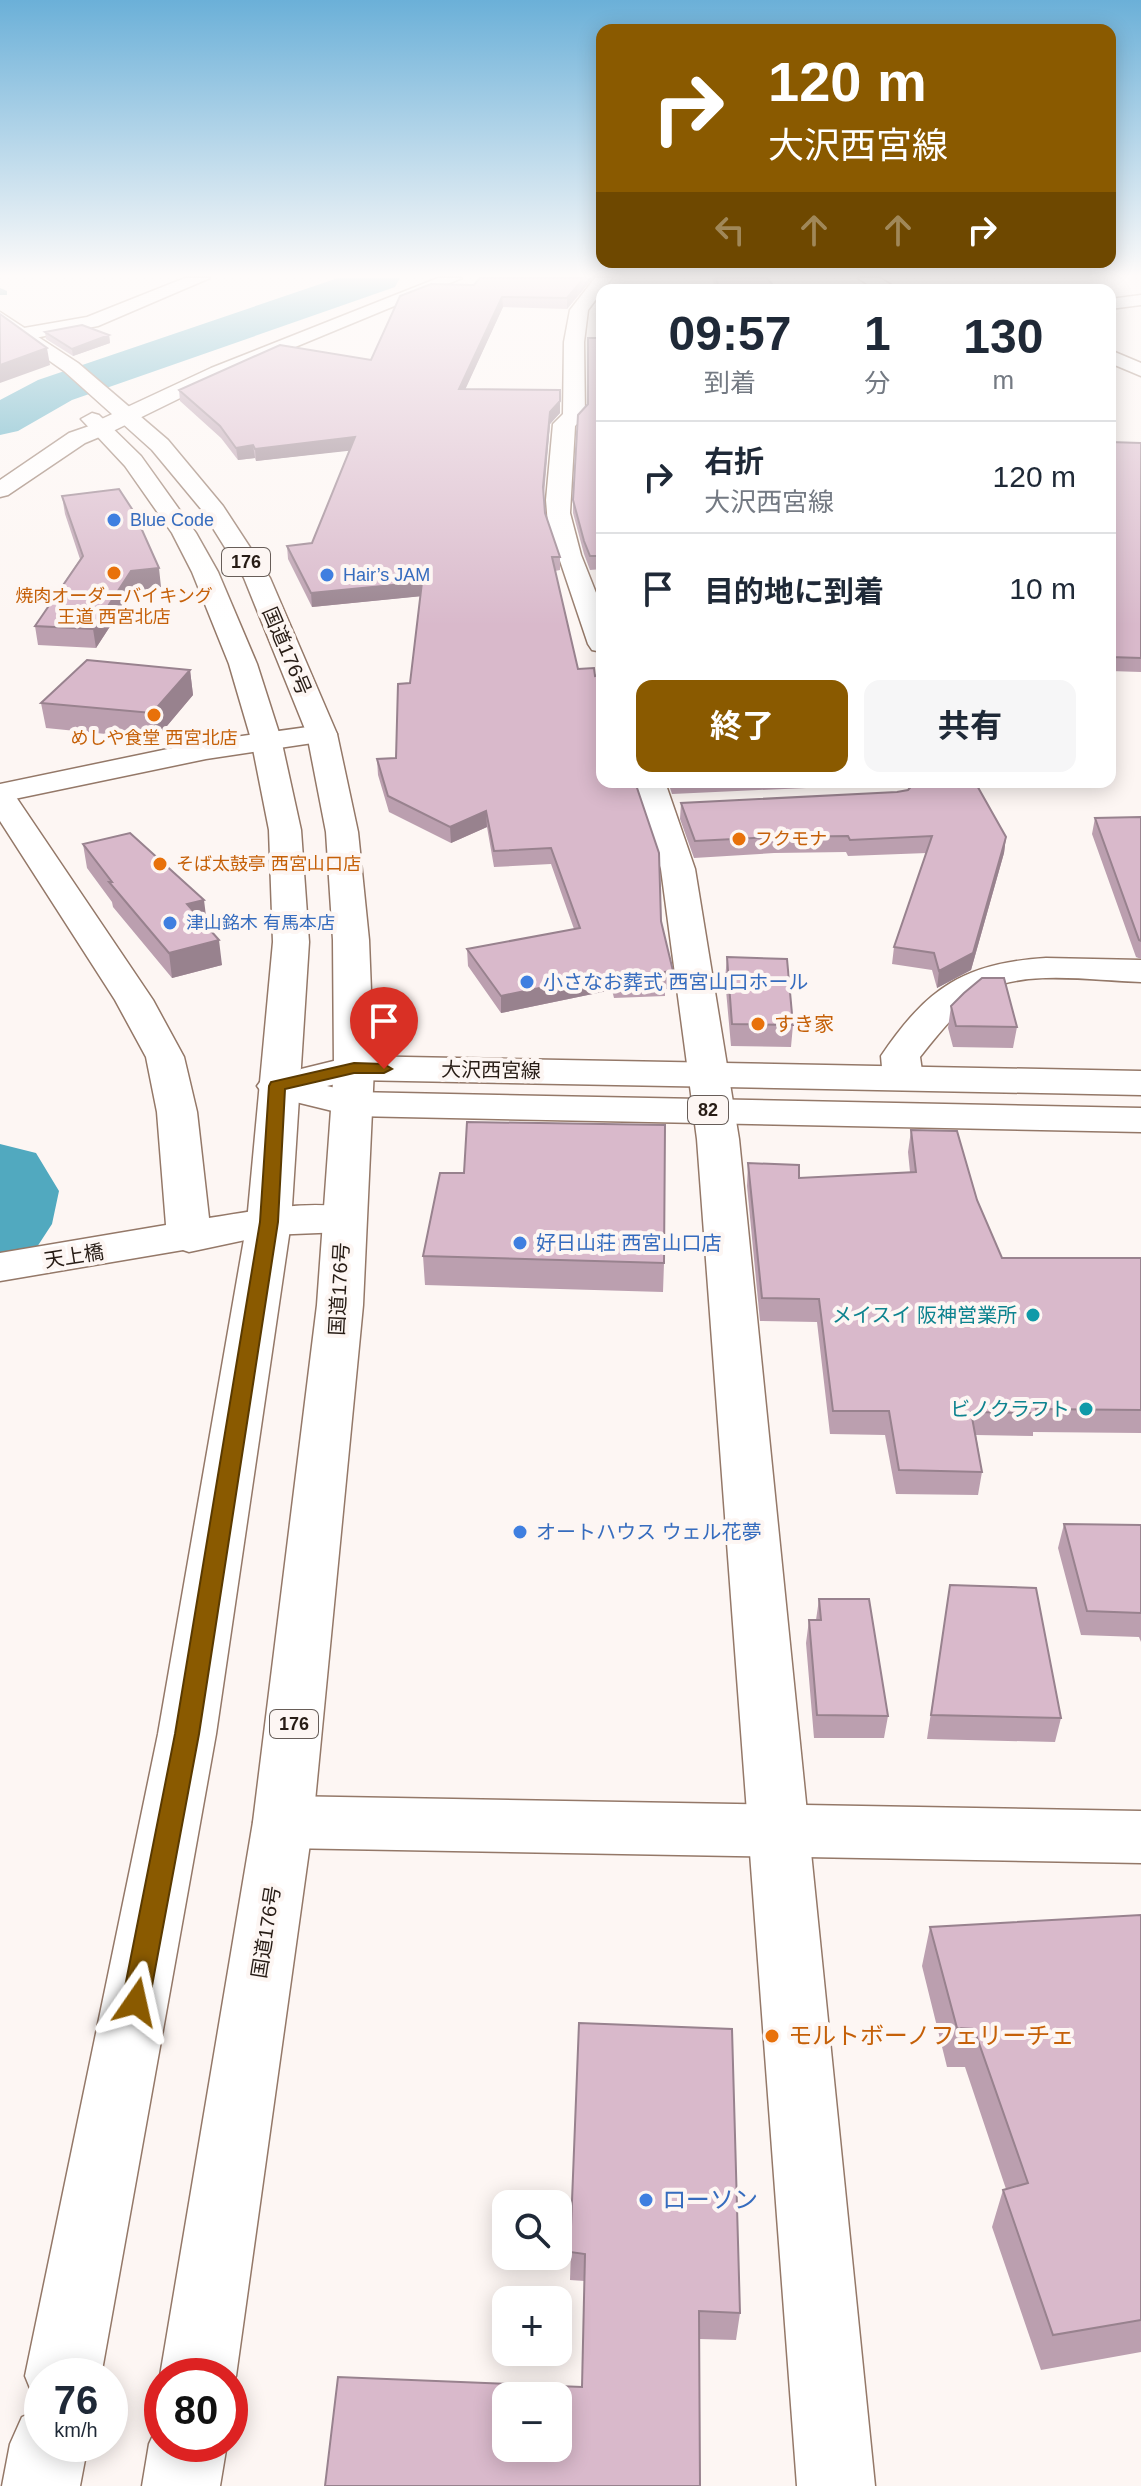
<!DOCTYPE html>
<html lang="ja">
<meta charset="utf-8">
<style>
:root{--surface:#fff;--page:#f6f6f7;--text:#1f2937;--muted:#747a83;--line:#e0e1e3;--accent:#8a5a00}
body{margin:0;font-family:Arial,"Noto Sans JP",sans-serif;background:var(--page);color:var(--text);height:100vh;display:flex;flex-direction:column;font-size:30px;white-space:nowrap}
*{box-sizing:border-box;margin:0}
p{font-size:26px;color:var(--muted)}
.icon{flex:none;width:44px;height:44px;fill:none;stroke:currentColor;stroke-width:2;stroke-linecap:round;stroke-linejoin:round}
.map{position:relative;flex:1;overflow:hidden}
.panel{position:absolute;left:596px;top:284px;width:520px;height:504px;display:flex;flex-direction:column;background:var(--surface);border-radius:16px;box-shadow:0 4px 20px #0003}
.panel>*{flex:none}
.banner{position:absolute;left:596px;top:24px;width:520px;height:244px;border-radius:16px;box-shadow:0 4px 20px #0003;background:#8a5a00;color:#fff;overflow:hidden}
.buttons{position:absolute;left:492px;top:2190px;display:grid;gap:16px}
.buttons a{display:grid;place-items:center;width:80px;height:80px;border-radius:16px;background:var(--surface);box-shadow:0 4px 20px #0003;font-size:40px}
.speed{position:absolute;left:24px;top:2358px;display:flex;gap:16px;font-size:40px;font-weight:700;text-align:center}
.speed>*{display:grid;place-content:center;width:104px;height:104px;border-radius:50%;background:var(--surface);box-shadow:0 4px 20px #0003;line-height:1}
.speed small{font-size:20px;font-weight:400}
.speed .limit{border:12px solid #d22;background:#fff;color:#111}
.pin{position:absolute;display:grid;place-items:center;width:68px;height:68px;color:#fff;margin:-82px -34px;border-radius:50% 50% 50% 0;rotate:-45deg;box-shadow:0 0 8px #0007}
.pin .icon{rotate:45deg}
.me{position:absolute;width:88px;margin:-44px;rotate:11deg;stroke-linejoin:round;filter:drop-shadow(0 0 6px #0008)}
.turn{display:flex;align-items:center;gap:28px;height:168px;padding:0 40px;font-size:36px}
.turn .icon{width:104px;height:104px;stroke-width:2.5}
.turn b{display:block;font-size:56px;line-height:68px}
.lanes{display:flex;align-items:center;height:76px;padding:0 40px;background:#0003;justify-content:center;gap:40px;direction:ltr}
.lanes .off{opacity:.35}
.eta{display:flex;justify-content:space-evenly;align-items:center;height:136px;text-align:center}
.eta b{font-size:48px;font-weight:700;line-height:56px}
.primary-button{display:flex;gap:16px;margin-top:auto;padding:16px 40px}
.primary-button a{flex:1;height:92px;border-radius:16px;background:var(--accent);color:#fff;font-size:32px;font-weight:700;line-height:92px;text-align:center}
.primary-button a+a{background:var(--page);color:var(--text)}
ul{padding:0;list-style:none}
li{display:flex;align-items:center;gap:24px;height:112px;padding:0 40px;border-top:2px solid var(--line)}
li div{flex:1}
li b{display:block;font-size:30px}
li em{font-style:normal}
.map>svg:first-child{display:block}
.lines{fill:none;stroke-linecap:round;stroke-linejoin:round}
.stream{fill:#447f8c;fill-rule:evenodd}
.river{fill:#51a9bf;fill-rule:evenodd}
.street-casing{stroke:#947868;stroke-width:3}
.secondary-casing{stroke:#947868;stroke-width:3}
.primary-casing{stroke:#947868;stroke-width:3}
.highway-casing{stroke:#947868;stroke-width:3}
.street{fill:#fff;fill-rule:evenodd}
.secondary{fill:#fff;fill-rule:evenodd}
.primary{fill:#fff;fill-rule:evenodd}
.highway{fill:#fff;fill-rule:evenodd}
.wall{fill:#bb9faf}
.shaded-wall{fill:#98828e}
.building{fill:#d9b9cb;stroke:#98828e;stroke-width:2;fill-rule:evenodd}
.route{fill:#8a5a00;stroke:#5a3a00;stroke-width:2}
.shop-dot{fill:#3f7fe0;stroke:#fdf6f3;stroke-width:3}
.food-dot{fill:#e8710a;stroke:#fdf6f3;stroke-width:3}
.culture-dot{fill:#0f9aa8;stroke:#fdf6f3;stroke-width:3}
.labels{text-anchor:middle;stroke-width:8;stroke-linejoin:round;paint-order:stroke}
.far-shop-label{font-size:18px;fill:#366cbe;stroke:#fdf6f3;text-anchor:start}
.shield{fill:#fdf6f3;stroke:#675d58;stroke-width:2}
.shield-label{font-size:18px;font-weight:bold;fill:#271c15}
.far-food-label{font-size:18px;fill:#c56008;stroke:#fdf6f3}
.street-label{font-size:20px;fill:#271c15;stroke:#fdf6f3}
.shop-label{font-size:20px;fill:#366cbe;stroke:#fdf6f3;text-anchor:start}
.food-label{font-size:20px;fill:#c56008;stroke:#fdf6f3;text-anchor:start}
.culture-label{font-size:20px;fill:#0d838f;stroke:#fdf6f3;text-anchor:end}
.near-food-label{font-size:24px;fill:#c56008;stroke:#fdf6f3;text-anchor:start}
.near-shop-label{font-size:24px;fill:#366cbe;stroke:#fdf6f3;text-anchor:start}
</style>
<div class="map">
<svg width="1141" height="2486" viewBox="0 0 1141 2486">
<rect width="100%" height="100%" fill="#fdf6f3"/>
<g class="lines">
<!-- stream -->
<path class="stream" d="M0 288 7 291V295H0Z"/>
<!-- river -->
<path class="river" d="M338 278H400L395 287 72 400 18 431 0 435V400L38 380Z
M0 1144 36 1153 59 1191 52 1224 37 1247 0 1257Z"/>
<defs>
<path id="street" d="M185 278H210L98 326 24 340 15 334 24 328 87 317Z
M595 278H612L588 310 584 342 585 416 575 426 570 513 581 555 602 608V652L592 650 588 644 548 525 546 500 553 424 563 414 564 342 570 310Z
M858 278H880L899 290H876Z
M1141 295V305L1110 309V299Z
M1110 350 1141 363V376L1110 363Z
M101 422 112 428 109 433 85 443 8 495 0 497V480L69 433Z
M633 782H665L695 869 739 1139 875 2486H797L697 1139 661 869Z
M0 788 11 790 16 797 153 1000 184 1057 197 1112 209 1218C256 1211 312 1198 358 1210L365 1219 358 1228 343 1232 269 1235 189 1252 183 1250 0 1281V1253L166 1225 157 1112 146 1057 115 1000 0 821Z
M1046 958 1141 960V982C1097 981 1024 969 986 991 959 1007 939 1033 920 1057L923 1078 917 1086 903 1090 889 1086 883 1078 881 1056C927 988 964 963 1046 958Z"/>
<path id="secondary" d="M322 725 333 728 337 734 333 740 206 759 0 802V784L206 741Z
M283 1796 1141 1811V1863L283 1848 262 1840 253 1822 262 1804Z"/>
<path id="primary" d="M438 278H462L225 376 109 433H93L90 428 93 423 211 368Z
M354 1056 1141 1071V1095L354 1080 327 1086 353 1092 1141 1108V1132L353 1116 263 1094 257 1086 263 1078 277 1074 296 1079 301 1069Z"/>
<path id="highway" d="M0 312 78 363 168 440 223 506 270 578 337 734 358 832 369 940 374 1068 363 1305 313 1822 236 2376 230 2390V2376H162V2380L160 2376 253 1822 317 1305 334 1068 333 940 326 832 307 734 244 578 201 509 152 450 64 371 0 326Z
M92 413 99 415 141 456 196 533 218 572 257 664 281 739 301 830 309 942 291 1222 216 1734 101 2376H42V2405L36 2403 25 2376 158 1734 247 1222 273 942 269 830 251 739 229 664 192 572 172 533 125 466 81 419Z
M42 2408V2444H88L80 2486H2L10 2444 22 2417Z
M162 2416V2444H227L220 2486H142L149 2444Z"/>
</defs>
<!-- street casing -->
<use href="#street" class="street-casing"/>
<!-- secondary casing -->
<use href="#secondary" class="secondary-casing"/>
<!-- primary casing -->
<use href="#primary" class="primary-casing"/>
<!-- highway casing -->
<use href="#highway" class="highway-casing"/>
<!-- street -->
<use href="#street" class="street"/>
<!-- secondary -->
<use href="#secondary" class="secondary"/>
<!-- primary -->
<use href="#primary" class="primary"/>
<!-- highway -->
<use href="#highway" class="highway"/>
</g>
<!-- wall -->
<path class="wall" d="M480 278H593L567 309 503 307 465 389 560 390V413L550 424 544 495 545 513 560 557V570L555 571 578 669 661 921 673 971 672 989H665V996L614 998 612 990 501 1013 468 966 467 949 574 929 551 864 494 867 487 827 451 843 389 812 378 775 377 759 396 758 410 683 421 596 312 607 288 559 287 546 312 543 350 450 256 461 255 458 238 460 221 438 180 401 179 390 371 360 474 285Z
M712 278H767L777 290H716Z
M45 332 109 335 110 343 73 356 46 339Z
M602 338V569L590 570 584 554 573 513V500L588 404Z
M1110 442 1141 443V672L1110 671Z
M62 496 161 587 133 591 96 648 38 645 35 626 80 559 65 514Z
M190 670 193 695 156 739 46 728 41 703Z
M668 782H975L1006 837 1004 853 971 970 937 988 932 970 892 964 894 947 927 853 848 856 846 852 774 853 694 858 680 819 681 803 897 792 909 790 907 786 895 784 672 794Z
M1141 817V959L1136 957 1092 834 1095 818Z
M83 844 207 924 205 925 222 965 172 978 113 907 112 902 87 868Z
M727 957 793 1025 791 1047 731 1046 725 979Z
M951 1006 1017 1027 1013 1048 953 1047 948 1028Z
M911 1130 977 1200 1002 1258H1141V1433L1033 1432V1436L976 1435 982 1472 978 1495 896 1494 885 1435 830 1434 817 1322 760 1321 747 1186 748 1163 799 1178 910 1172 908 1152Z
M423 1256 664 1263 663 1292 425 1285Z
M1064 1524 1141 1525V1642L1139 1637 1081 1635 1058 1548Z
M950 1585 1061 1718 1055 1742 927 1739Z
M819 1599 888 1716 884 1738H814L806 1643 809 1620H816Z
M1141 1915V2352L1041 2370 992 2227 1003 2190 1006 2189 965 2067H947L922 1966 930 1927Z
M579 2023 740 2313 736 2340 699 2339 582 2387 585 2281 570 2280Z"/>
<!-- shaded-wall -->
<path class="shaded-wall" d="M584 278H593L567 309V298Z
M502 297 503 307 460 401 459 389Z
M109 335 110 343 73 356 72 349Z
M47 348 50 365 0 383V365Z
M560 401V413L550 424 543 500V487L550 412Z
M355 437 356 450 256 461 255 449Z
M253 445 255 458 238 460 236 448Z
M159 568 161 587 133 591 96 648 93 629 131 571Z
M422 582 423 596 312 607 311 593Z
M190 670 193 695 156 739 152 713Z
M486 811 487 827 451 843 450 827Z
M1006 837 1004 853 971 970 937 988 939 971Z
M204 900 207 924 191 928 187 904Z
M219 940 222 965 172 978 169 953Z
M612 973V990L501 1013V996Z"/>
<!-- building -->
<path class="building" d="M480 278H584L567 298 502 297 459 389 560 390V401L550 412 543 487 545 513 560 557H552L578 669 594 668 595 676 602 675V782H635L659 853 661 921 673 971 665 972V978L614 980 612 973 501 996 467 949 580 928 551 848 494 851 486 811 450 827 388 796 377 759 396 758 398 684 410 683 422 582 311 593 287 546 312 543 355 437 255 449 253 445 236 448 220 426 179 390 280 345 371 360 400 296 431 284 474 285Z
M716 278H767L777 290H720Z
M0 314 47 348 0 365Z
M82 325 109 335 72 349 45 332Z
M588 338H602V556H590L584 541 573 500 578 415 588 404Z
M1110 442 1141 443V658L1110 657Z
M119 489 134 512 159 568 131 571 93 629 35 626 83 556 62 496Z
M87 660 190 670 152 713 41 703Z
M915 782H975L1006 837 973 953 939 971 934 953 894 947 932 836 850 840 848 836 776 837 695 841 681 803 897 792 908 790Z
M1141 817V941L1139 940 1095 818Z
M130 833 204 900 187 904 219 940 169 953 109 882H112L83 844Z
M727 957 787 959 793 1025 732 1024Z
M982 978H1004L1017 1027 956 1026 951 1006 964 993Z
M467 1122 665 1125 664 1263 423 1256 440 1173H464Z
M911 1130 957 1131 977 1200 1002 1258H1141V1410L1036 1409 1037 1413 971 1412 982 1472 899 1470 889 1411H833L819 1299 762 1298 748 1163 799 1165V1178L916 1172Z
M1064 1524 1141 1525V1613L1087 1611Z
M950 1585 1036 1588 1061 1718 931 1715Z
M819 1599H869L888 1716 817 1715 809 1620H821Z
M1141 1915V2320L1053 2335 1003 2190 1028 2183 974 2029 957 2028 930 1927Z
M579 2023 732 2029 740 2313 699 2311 700 2486H325L338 2377 582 2387 585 2254 570 2252ZM506 2396H558V2448H506Z"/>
<!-- sky -->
<linearGradient id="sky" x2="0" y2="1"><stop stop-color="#6bb0d8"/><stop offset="0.44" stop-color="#fefbfa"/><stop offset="1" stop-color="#fefbfa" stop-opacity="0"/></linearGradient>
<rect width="1141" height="626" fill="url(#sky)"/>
<!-- route -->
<path class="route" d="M354 1063 384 1064 392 1069 384 1073H354L285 1089 278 1222 199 1734 149 2002 145 2011 136 2015 126 2011 122 2002 175 1734 260 1222 269 1086 271 1082Z"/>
<!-- markers -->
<g class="shop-dot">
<circle cx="114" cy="520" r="8"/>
<circle cx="327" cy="575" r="8"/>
<circle cx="170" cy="923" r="8"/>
<circle cx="527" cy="982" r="8"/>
<circle cx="520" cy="1243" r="8"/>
<circle cx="520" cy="1532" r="8"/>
<circle cx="646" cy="2200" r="8"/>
</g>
<g class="food-dot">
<circle cx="114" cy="573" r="8"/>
<circle cx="154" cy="715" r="8"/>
<circle cx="739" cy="839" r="8"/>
<circle cx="160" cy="864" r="8"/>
<circle cx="758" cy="1024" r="8"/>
<circle cx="772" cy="2036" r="8"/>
</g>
<g class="culture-dot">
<circle cx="1033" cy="1315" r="8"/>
<circle cx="1086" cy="1409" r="8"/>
</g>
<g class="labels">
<!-- far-shop labels -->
<g class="far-shop-label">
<text x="130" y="526">Blue Code</text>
<text x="343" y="581">Hair’s JAM</text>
<text x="186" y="929">津山銘木 有馬本店</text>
</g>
<!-- shield labels -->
<g class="shield">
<rect x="222" y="548" width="48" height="28" rx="6"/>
<rect x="688" y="1096" width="40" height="28" rx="6"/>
<rect x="270" y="1710" width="48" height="28" rx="6"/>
</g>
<g class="shield-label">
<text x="246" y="568">176</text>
<text x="708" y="1116">82</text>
<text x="294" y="1730">176</text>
</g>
<!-- far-food labels -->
<g class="far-food-label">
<text x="114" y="602">焼肉オーダーバイキング<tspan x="114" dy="21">王道 西宮北店</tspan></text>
<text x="154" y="744">めしや食堂 西宮北店</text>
<text x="755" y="845" text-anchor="start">フクモナ</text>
<text x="176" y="870" text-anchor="start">そば太鼓亭 西宮山口店</text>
</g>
<!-- street labels -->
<g class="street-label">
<text transform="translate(287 651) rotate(67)" y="7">国道176号</text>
<text transform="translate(491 1070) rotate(1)" y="7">大沢西宮線</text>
<text transform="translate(74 1256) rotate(-9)" y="7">天上橋</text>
<text transform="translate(339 1289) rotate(-87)" y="7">国道176号</text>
<text transform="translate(266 1932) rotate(-81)" y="7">国道176号</text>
</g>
<!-- shop labels -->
<g class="shop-label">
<text x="543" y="989">小さなお葬式 西宮山口ホール</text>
<text x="536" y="1250">好日山荘 西宮山口店</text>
<text x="536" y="1539">オートハウス ウェル花夢</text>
</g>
<!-- food labels -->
<g class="food-label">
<text x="774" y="1031">すき家</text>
</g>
<!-- culture labels -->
<g class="culture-label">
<text x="1017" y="1322">メイスイ 阪神営業所</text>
<text x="1070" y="1416">ビノクラフト</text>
</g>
<!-- near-food labels -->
<g class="near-food-label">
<text x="788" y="2044">モルトボーノフェリーチェ</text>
</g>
<!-- near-shop labels -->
<g class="near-shop-label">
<text x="662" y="2208">ローソン</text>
</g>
</g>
</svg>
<div class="buttons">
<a><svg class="icon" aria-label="search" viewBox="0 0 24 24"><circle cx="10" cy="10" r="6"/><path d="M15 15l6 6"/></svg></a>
<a>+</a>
<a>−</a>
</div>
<div class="speed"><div>76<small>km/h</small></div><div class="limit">80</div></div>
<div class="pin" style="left:384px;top:1069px;background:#d93025"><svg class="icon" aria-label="arrive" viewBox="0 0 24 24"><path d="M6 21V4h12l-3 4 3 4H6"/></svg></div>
<svg class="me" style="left:136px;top:2002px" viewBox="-20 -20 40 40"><path d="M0-17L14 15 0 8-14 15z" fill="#8a5a00" stroke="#fff" stroke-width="4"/></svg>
<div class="banner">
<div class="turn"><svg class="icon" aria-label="right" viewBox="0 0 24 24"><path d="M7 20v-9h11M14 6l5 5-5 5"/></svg><div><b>120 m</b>大沢西宮線</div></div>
<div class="lanes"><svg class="icon off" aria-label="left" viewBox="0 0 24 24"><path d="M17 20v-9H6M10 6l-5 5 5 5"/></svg><svg class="icon off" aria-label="ahead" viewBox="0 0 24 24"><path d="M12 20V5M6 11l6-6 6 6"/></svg><svg class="icon off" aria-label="ahead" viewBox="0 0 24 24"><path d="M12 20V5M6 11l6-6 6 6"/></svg><svg class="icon" aria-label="right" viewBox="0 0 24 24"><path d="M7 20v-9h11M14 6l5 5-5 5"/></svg></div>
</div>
<section class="panel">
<div class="eta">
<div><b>09:57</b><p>到着</p></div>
<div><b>1</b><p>分</p></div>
<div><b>130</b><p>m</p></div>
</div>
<ul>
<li><svg class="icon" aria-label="right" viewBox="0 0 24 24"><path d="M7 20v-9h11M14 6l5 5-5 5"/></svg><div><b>右折</b><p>大沢西宮線</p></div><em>120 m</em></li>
<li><svg class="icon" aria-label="arrive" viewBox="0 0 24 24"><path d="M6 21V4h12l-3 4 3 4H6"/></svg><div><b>目的地に到着</b></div><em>10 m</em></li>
</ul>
<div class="primary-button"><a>終了</a><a>共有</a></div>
</section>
</div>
